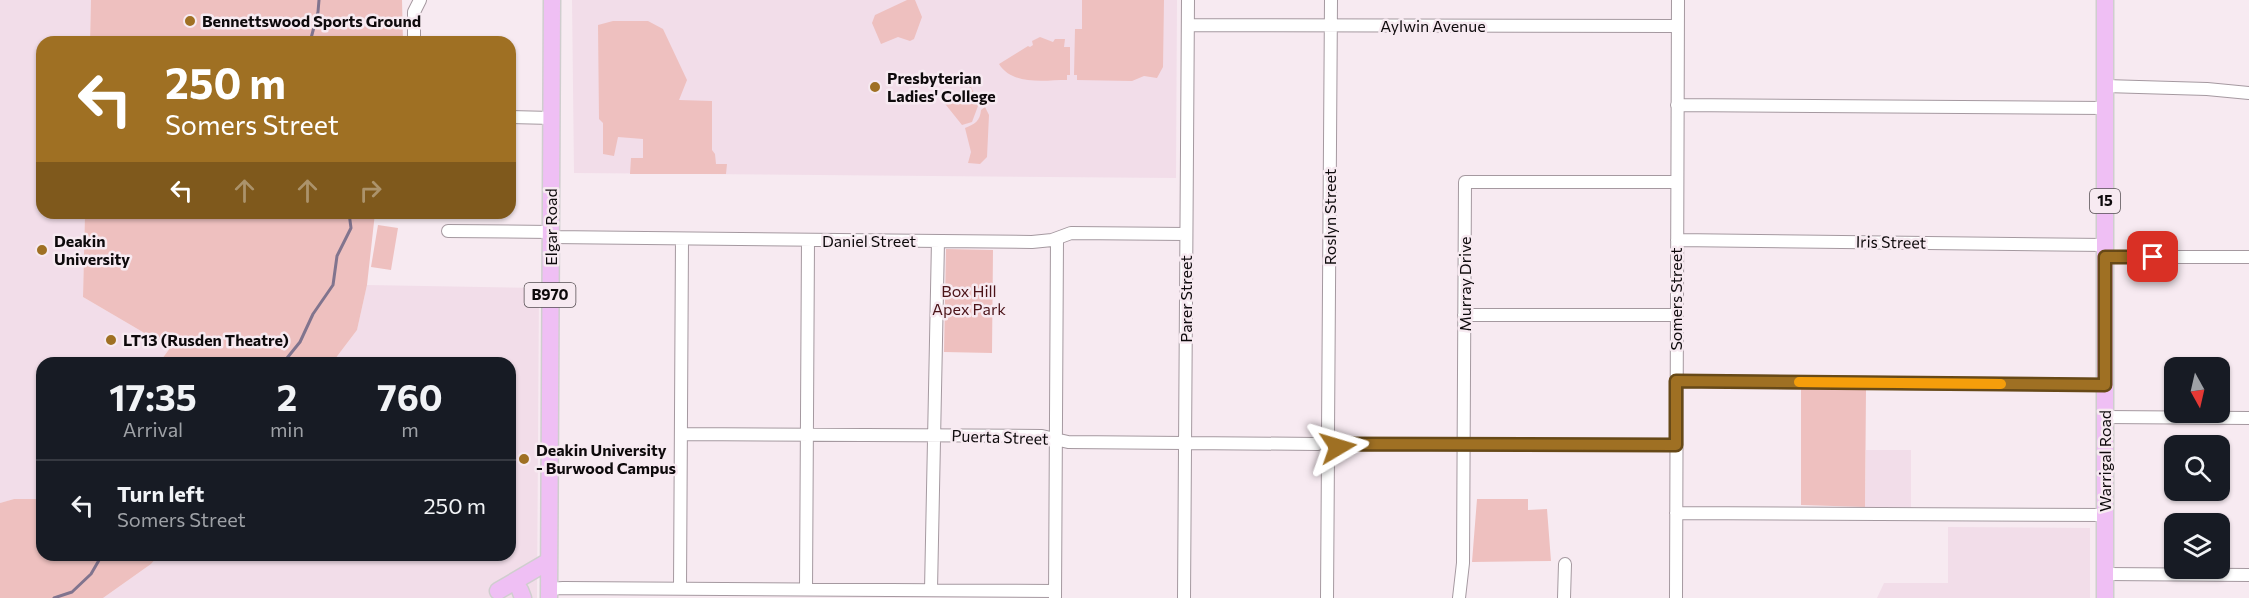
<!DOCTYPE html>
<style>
:root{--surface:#171b24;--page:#242831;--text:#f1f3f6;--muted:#9ea1a6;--line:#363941}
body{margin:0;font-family:Commissioner,sans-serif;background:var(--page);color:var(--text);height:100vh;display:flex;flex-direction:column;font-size:22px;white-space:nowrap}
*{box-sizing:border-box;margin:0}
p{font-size:20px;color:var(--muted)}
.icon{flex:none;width:33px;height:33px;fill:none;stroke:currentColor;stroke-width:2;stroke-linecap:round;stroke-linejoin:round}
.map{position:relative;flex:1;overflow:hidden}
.sheet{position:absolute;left:36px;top:357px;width:480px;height:204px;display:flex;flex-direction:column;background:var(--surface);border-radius:18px;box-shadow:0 2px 4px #0004}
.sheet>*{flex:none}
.top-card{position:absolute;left:36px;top:36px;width:480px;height:183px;border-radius:18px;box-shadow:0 2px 4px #0004;background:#9f7023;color:#fff;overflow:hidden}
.needle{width:39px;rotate:172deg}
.tools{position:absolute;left:2164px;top:357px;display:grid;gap:12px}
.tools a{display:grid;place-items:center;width:66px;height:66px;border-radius:12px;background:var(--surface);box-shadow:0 2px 4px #0004;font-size:30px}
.pin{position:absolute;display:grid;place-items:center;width:51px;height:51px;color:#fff;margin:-26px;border-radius:12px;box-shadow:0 3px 9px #0006}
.me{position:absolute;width:66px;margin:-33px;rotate:83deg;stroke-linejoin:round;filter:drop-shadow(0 0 4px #0008)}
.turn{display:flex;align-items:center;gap:21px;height:126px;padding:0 30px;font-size:27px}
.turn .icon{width:78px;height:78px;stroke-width:2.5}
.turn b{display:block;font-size:42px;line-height:51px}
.lanes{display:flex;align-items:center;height:57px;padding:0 30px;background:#0003;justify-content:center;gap:30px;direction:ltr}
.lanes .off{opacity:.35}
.eta{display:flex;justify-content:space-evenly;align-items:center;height:102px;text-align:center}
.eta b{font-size:36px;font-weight:700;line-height:42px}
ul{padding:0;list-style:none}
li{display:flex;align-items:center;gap:18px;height:90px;padding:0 30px;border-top:2px solid var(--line)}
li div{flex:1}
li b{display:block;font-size:22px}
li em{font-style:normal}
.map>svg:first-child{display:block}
.built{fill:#f2dde9}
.green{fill:#eec0bf}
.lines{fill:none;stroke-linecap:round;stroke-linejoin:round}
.stream{stroke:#81748e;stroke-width:3}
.minor-casing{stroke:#a599a0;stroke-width:14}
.major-casing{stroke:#cfcece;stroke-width:19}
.minor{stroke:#fff;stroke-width:12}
.major{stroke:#efbff4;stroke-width:16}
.route-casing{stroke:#674917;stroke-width:15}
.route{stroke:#9f7023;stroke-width:10}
.slow{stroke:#f59e0b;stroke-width:10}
.poi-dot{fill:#9f7023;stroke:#f7eaf1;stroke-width:2}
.labels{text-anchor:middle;stroke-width:5;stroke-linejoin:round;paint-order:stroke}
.shield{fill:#f7eaf1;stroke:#544d51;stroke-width:1.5}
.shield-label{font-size:15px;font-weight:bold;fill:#0e0a0c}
.poi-label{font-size:16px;font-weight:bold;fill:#0e0a0c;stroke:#f7eaf1;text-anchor:start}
.street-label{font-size:16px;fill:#0e0a0c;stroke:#f7eaf1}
.park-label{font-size:16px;fill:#4b1318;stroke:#f7eaf1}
</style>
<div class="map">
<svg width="2249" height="598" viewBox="0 0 2249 598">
<rect width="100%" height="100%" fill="#f7eaf1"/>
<!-- built -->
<path class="built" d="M0 0H91L90 42H42V213H85L83 297 170 348 159 363H42V499H14L0 503Z
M572 0H1177L1176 178 574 173Z
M367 285 539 288 537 598H103L151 564 159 555H510V363H332L357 330Z
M1866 450H1911V507H1865Z
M1948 527 2090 528V598H1877L1884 583H1948Z"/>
<!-- green -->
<path class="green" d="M91 0H402L403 42H90Z
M907 0H915L922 17 914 39 910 41 898 37 881 44 872 23 875 15Z
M1082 0H1164L1163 67 1157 78 1144 76 1132 81 1077 80V75H1074L1075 29H1082Z
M613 21H648L663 29 687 80 679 100 712 101V150L715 154 716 164H727L726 174H630L631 158H643V139L618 137 614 156 603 154V123L599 119 598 25Z
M1040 37 1053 42 1055 39H1065L1064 47H1070V75H1067V80C1044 80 1013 86 999 64L1028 46 1030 47 1033 45 1032 41Z
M971 87 977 99 981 97 983 103 978 106 972 122 962 125 942 100Z
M985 107 989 115 987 157 980 164 968 163 971 152 965 128C975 124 980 121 981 110Z
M85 213H375L367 285 357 330 332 363H159L170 348 83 297Z
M378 225 398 228 391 270 371 267Z
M946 249 993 250 992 353 944 352Z
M1801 388 1866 390 1865 507 1801 505Z
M14 499H42V555H159L151 564 103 598H0V503Z
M1477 499H1528V510L1547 509 1551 561 1472 562Z"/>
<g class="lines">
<!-- stream -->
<path class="stream" d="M310 42 318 12 319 0
M283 363 300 342 313 314 333 285 337 256 351 228 349 213
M54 598 72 592 91 574 102 555"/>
<defs>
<path id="minor" d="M1188 25 1677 26
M414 42V12L420 0
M2105 86 2207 89 2249 93
M1677 105 2105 108
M510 117 552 118
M448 231 551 232
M551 237 1032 242 1052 240 1071 233 1186 234
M1677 240 2105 245
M2105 257H2249
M1464 315H1676
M1676 381 2105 385
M2104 417 2249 418
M1328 433 1331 0
M681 434 1042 436 1068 442 1318 444
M1338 444 1676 445
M1676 513 2105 515
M2105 574 2249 575
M680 588 682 239
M548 589 563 588 1055 591
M806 589 808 241
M931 590 938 241
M1055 597 1057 239
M1184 598 1188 0
M1327 598 1328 454
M1459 598 1463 563 1465 182H1677
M1564 598 1565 564
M1676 598 1678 0"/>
<path id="major" d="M520 590 523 598
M498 591 549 561
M549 598 552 0
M2105 598V0"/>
</defs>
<!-- minor casing -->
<use href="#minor" class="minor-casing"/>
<!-- major casing -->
<use href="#major" class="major-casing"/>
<!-- minor -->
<use href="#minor" class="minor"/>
<!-- major -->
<use href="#major" class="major"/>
</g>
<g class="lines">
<defs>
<path id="route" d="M1338 447V444L1676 445V381L2105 385V257H2153"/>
</defs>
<!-- route casing -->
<use href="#route" class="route-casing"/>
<!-- route -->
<use href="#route" class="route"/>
<!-- slow -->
<path class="slow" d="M1799 382 2001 384"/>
</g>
<!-- markers -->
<g class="poi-dot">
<circle cx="190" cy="21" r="6"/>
<circle cx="875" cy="87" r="6"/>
<circle cx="42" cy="250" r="6"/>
<circle cx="111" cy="340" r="6"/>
<circle cx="524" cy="459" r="6"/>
</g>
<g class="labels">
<!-- shield labels -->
<g class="shield">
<rect x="2090" y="189" width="30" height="24" rx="4.5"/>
<rect x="524.5" y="283" width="51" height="24" rx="4.5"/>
</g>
<g class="shield-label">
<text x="2105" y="206">15</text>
<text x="550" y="300">B970</text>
</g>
<!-- poi labels -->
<g class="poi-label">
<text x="202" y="27">Bennettswood Sports Ground</text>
<text x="887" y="84">Presbyterian<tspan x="887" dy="18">Ladies' College</tspan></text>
<text x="54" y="247">Deakin<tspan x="54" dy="18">University</tspan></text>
<text x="123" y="346">LT13 (Rusden Theatre)</text>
<text x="536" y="456">Deakin University<tspan x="536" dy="18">- Burwood Campus</tspan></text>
</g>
<!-- street labels -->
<g class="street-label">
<text x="1433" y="32">Aylwin Avenue</text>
<text transform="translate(1330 217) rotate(-90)" y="6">Roslyn Street</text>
<text transform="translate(551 227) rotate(-90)" y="6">Elgar Road</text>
<text x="869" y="247">Daniel Street</text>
<text transform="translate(1891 242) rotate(1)" y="6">Iris Street</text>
<text transform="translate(1465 284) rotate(-90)" y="6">Murray Drive</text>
<text transform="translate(1186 299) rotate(-90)" y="6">Parer Street</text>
<text transform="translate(1676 299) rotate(-90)" y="6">Somers Street</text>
<text transform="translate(1000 437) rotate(2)" y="6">Puerta Street</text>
<text transform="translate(2105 461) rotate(-90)" y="6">Warrigal Road</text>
</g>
<!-- park labels -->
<g class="park-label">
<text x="969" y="297">Box Hill<tspan x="969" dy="18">Apex Park</tspan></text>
</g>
</g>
</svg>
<div class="tools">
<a><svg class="needle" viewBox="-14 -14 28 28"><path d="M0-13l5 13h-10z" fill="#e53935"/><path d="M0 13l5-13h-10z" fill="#9ea1a6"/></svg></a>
<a><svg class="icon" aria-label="search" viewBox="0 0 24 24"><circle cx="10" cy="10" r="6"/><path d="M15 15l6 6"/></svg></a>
<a><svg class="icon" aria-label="layers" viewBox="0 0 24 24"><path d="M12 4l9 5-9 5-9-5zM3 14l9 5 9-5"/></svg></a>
</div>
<div class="pin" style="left:2153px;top:257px;background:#d93025"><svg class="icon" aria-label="arrive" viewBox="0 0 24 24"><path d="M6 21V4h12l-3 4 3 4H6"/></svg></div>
<svg class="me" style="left:1338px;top:447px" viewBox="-20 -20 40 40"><path d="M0-17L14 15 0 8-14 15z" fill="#9f7023" stroke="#fff" stroke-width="4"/></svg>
<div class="top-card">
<div class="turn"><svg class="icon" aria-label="left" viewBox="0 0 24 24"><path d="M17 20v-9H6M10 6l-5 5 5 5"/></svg><div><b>250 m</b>Somers Street</div></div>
<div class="lanes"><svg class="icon" aria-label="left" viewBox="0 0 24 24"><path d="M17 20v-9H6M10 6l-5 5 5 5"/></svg><svg class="icon off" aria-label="ahead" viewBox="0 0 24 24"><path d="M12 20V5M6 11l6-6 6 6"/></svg><svg class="icon off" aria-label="ahead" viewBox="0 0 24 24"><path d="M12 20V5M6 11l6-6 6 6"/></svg><svg class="icon off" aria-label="right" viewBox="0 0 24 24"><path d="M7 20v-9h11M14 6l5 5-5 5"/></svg></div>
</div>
<section class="sheet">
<div class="eta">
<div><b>17:35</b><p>Arrival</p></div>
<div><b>2</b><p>min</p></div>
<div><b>760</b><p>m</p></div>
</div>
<ul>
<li><svg class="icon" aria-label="left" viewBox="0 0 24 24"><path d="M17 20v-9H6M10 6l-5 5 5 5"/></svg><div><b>Turn left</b><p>Somers Street</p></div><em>250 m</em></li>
</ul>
</section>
</div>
